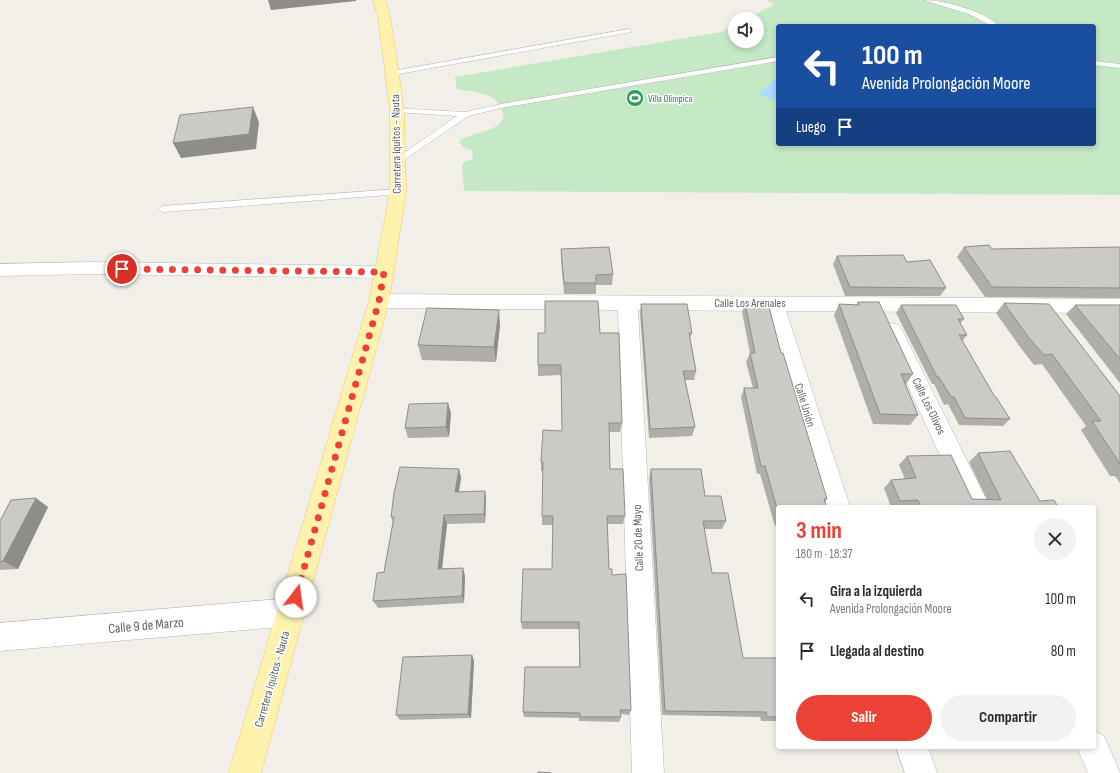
<!DOCTYPE html>
<html lang="es">
<meta charset="utf-8">
<style>
:root{--surface:#fff;--page:#f2f2f3;--text:#2b2b33;--muted:#7c7c81;--accent:#ea4335}
body{margin:0;font-family:"Sofia Sans Condensed",sans-serif;background:var(--page);color:var(--text);height:100vh;display:flex;flex-direction:column;font-size:15px;white-space:nowrap}
*{box-sizing:border-box;margin:0}
p{font-size:13px;color:var(--muted)}
.icon{flex:none;width:22px;height:22px;fill:none;stroke:currentColor;stroke-width:2;stroke-linecap:round;stroke-linejoin:round}
.map{position:relative;flex:1;overflow:hidden}
.sheet{position:absolute;left:776px;top:505px;width:320px;height:244px;display:flex;flex-direction:column;background:var(--surface);border-radius:4px;box-shadow:0 2px 6px #0003}
.sheet>*{flex:none}
.banner{position:absolute;left:776px;top:24px;width:320px;height:122px;border-radius:4px;box-shadow:0 2px 6px #0003;background:#1a4fa0;color:#fff;overflow:hidden}
.buttons{position:absolute;left:728px;top:12px;display:grid;gap:8px}
.buttons a{display:grid;place-items:center;width:36px;height:36px;border-radius:50%;background:var(--surface);box-shadow:0 2px 6px #0003;font-size:20px}
.pin{position:absolute;display:grid;place-items:center;width:34px;height:34px;color:#fff;margin:-17px;border:2px solid #fff;border-radius:50%;box-shadow:0 1px 4px #0007}
.me{position:absolute;width:44px;margin:-22px;rotate:15deg;stroke-linejoin:round;filter:drop-shadow(0 0 3px #0008)}
.turn{display:flex;align-items:center;gap:14px;height:84px;padding:0 20px;font-size:18px}
.turn .icon{width:52px;height:52px;stroke-width:2.5}
.turn b{display:block;font-size:28px;line-height:34px}
.then{display:flex;align-items:center;height:38px;padding:0 20px;background:#0003;gap:8px;font-size:15px}
.round{display:grid;place-items:center;flex:none;width:42px;height:42px;border-radius:21px;background:var(--page)}
.overview{display:flex;align-items:center;justify-content:space-between;height:68px;padding:0 20px}
h1{font-size:24px;font-weight:700;line-height:30px;color:var(--accent)}
.action{display:flex;gap:8px;margin-top:auto;padding:8px 20px}
.action a{flex:1;height:46px;border-radius:24px;background:var(--accent);color:#fff;font-size:16px;font-weight:700;line-height:46px;text-align:center}
.action a+a{background:var(--page);color:var(--text)}
ul{padding:0;list-style:none}
li{display:flex;align-items:center;gap:12px;height:52px;padding:0 20px}
li div{flex:1}
li b{display:block;font-size:15px}
li em{font-style:normal}
.map>svg:first-child{display:block}
.green{fill:#c5e8c5;fill-rule:evenodd}
.water{fill:#aadaff}
.lines{fill:none;stroke-linecap:round;stroke-linejoin:round}
.service-casing{stroke:#b5b8bc;stroke-width:1}
.minor-casing{stroke:#b5b8bc;stroke-width:1}
.tertiary-casing{stroke:#b5b8bc;stroke-width:1}
.primary-casing{stroke:#f2c960;stroke-width:1}
.service{fill:#fff;fill-rule:evenodd}
.minor{fill:#fff;fill-rule:evenodd}
.tertiary{fill:#fff;fill-rule:evenodd}
.primary{fill:#fff2af;fill-rule:evenodd}
.wall{fill:#afaea9}
.shaded-wall{fill:#8f8d8a}
.building{fill:#cccac5;stroke:#8f8d8a}
.route{stroke:#ea4335;stroke-width:7;stroke-dasharray:0 12.6}
.labels{text-anchor:middle;stroke-width:3;stroke-linejoin:round;paint-order:stroke}
.far-leisure-label{font-size:10px;fill:#27864d;stroke:#fff;text-anchor:start}
.street-label{font-size:12px;fill:#5f6368;stroke:#fff}
.near-street-label{font-size:14px;fill:#5f6368;stroke:#fff}
</style>
<div class="map">
<svg width="1120" height="773" viewBox="0 0 1120 773">
<rect width="100%" height="100%" fill="#f1efe8"/>
<!-- green -->
<path class="green" d="M767 0H1120V195L464 191 462 166 464 162 473 159 472 150 464 148 459 142C466 131 511 133 502 110 495 91 474 93 457 89L455 77 721 32 735 25V41H757V19H746L774 5ZM778 26H1094V144H778Z"/>
<!-- water -->
<path class="water" d="M778 77V101L758 94Z"/>
<g class="lines">
<defs>
<path id="service" d="M923 0C944 0 984 11 999 26H992L969 14Z
M629 29 631 30V32L393 75 389 73 393 71Z
M778 57V61L501 108 468 116 401 162 398 163 394 160 457 116 397 112H394V108L465 112 501 104Z
M1094 61 1120 64V68L1094 65Z
M398 189 401 190V194L163 212 158 209 163 206Z"/>
<path id="minor" d="M379 294 1120 299V313L786 311 850 507H824L766 311 638 310 664 773H632L618 310 379 308 372 306 369 301 372 296Z
M892 323 899 325 902 330 990 507H964L882 330 885 325Z
M292 598 302 602 306 612 302 622 292 626 0 651V623Z
M1094 731 1104 736 1120 773H1088L1077 747H1094Z
M896 747H928L937 773H905Z"/>
<path id="tertiary" d="M92 262 384 266 391 268 393 272 391 276 384 278 92 274 0 276V264Z"/>
<path id="primary" d="M373 0H385L390 16 404 110 406 192 389 301 261 773H229L369 301 390 192V110L378 16Z"/>
</defs>
<!-- service casing -->
<use href="#service" class="service-casing"/>
<!-- minor casing -->
<use href="#minor" class="minor-casing"/>
<!-- tertiary casing -->
<use href="#tertiary" class="tertiary-casing"/>
<!-- primary casing -->
<use href="#primary" class="primary-casing"/>
<!-- service -->
<use href="#service" class="service"/>
<!-- minor -->
<use href="#minor" class="minor"/>
<!-- tertiary -->
<use href="#tertiary" class="tertiary"/>
<!-- primary -->
<use href="#primary" class="primary"/>
</g>
<!-- wall -->
<path class="wall" d="M964 247 992 249 1120 247V298L985 297 957 257Z
M561 249 613 274 612 285H596V294H564L561 260Z
M837 256 907 262 946 288 940 296H845L833 264Z
M858 302 913 374 906 384H905L918 415 910 425 873 424 834 315 839 304 856 305Z
M745 303 781 353 827 499 825 502 778 507V526H775L760 474H757L741 397 744 388H753L746 362 750 353 742 312Z
M1004 303 1120 396V483L1115 476H1110L1081 430 1086 426 1042 364 1034 365 1020 347 996 313Z
M641 304 692 333 690 338 696 371 694 380H685L695 427 692 436 649 438 640 314Z
M901 305 964 319 960 324 967 335 962 341 995 397 1010 419 1003 426 959 425 948 404 944 405 934 384H932L896 313Z
M1075 305H1120V383L1066 314Z
M500 325 496 362 422 360 418 345Z
M600 333 622 423 620 432H609L610 469 625 516 623 524H607L609 569 612 575 631 710 629 715 621 714V717L619 722 579 721V718L524 717 523 712 579 667V629H522L521 622 552 569 553 525H542V516L543 471H541V462L562 430 561 375 538 376V365Z
M451 413 449 437 408 438 405 428Z
M978 453 1040 501 1058 507H891L884 488 891 480 905 479 899 465 907 456 972 499 987 500 969 462Z
M459 469 461 478 459 492 485 491 486 500 485 523 447 524 442 569 465 576 464 603 378 608 373 601 384 572 393 522 391 517Z
M651 469 705 496 726 521 722 529H704L712 573 743 658H778V721H761L760 717 662 715 649 478Z
M48 507 18 569 0 570V521Z
M472 655 474 661 471 718 400 720 396 715Z"/>
<!-- shaded-wall -->
<path class="shaded-wall" d="M268 0H356V1L271 10Z
M253 107 259 122 256 149 181 158 173 143Z
M499 310 500 325 496 362 494 347Z
M448 403 451 413 449 437 446 427Z
M459 469 461 478 457 501 455 492Z
M485 491 486 500 485 523 484 514Z
M36 498 48 507 18 569 3 561Z
M444 515 447 524 441 577 438 569Z
M463 568 465 576 464 603 462 596Z
M472 655 474 661 471 718 468 714Z"/>
<!-- building -->
<path class="building" d="M253 107 249 134 173 143 180 115Z
M989 245 992 249 1120 247V288L992 287 964 247Z
M609 247 613 274 596 275V283H564L561 249Z
M903 255 907 262 930 260 946 288 850 287 837 256Z
M545 301H598L600 333H619L622 423H609L610 469H623L625 516H607L609 569H612V575L626 574 631 710H620L621 717H580V713L523 712 525 667H580L579 622H521L523 569H552L553 516H542L543 462H541L543 430 562 431 561 365H538V333H545Z
M858 302H879L913 374H901L918 415 880 414 839 304 859 305Z
M745 303H768L781 353H783L827 499H824L827 507H778V512L765 466H761L744 388H758L750 353H755Z
M1004 303 1049 304 1120 396V464L1092 421H1101L1052 354 1044 355 1029 338Z
M641 304H687L692 333H689L696 371H683L695 427 650 429Z
M901 305H956L964 319H958L967 335H959L995 397H996L1010 419 965 418 954 397H951L939 377H937Z
M1075 305H1120V359Z
M427 308 499 310 494 347 418 345Z
M448 403 446 427 405 428 409 404Z
M1010 451 1040 501 1054 500 1058 507H921L918 500 900 501 891 480 916 478 907 456 951 455 972 499 1001 500 978 453Z
M400 467 459 469 455 492 485 491 484 514 444 515 438 569 463 568 462 596 373 601 377 573 384 572 394 517H391L394 493Z
M651 469H701L705 496H721L726 521H703L712 573H728L743 658H778V717H767L766 712 665 711Z
M36 498 3 561 0 562V521L11 500Z
M472 655 468 714 396 715 403 657Z
M538 772 551 773H538Z"/>
<g class="lines">
<!-- route -->
<path class="route" d="M122 269 384 272 379 301 296 597"/>
</g>
<!-- icons -->
<defs>
<symbol id="stadium-disc" viewBox="-11 -11 22 22"><circle r="9.5" fill="#2e9e5b" stroke="#fff"/><path d="M0-5a6.5 5 0 1 0 0 10a6.5 5 0 1 0 0-10ZM-3.5-1.8h7v3.6h-7Z" fill="#fff"/></symbol>
</defs>
<g fill-rule="evenodd">
<use href="#stadium-disc" x="625" y="88" width="20" height="20"/>
</g>
<g class="labels">
<!-- far-leisure labels -->
<g class="far-leisure-label">
<text x="648" y="102">Villa Olímpica</text>
</g>
<!-- street labels -->
<g class="street-label">
<text transform="translate(396 144) rotate(-91)" y="4">Carretera Iquitos - Nauta</text>
<text x="750" y="307">Calle Los Arenales</text>
<text transform="translate(805 405) rotate(73)" y="4">Calle Unión</text>
<text transform="translate(929 406) rotate(64)" y="4">Calle Los Olivos</text>
<text transform="translate(638 538) rotate(-92)" y="4">Calle 20 de Mayo</text>
<text transform="translate(272 679) rotate(-74)" y="4">Carretera Iquitos - Nauta</text>
</g>
<!-- near-street labels -->
<g class="near-street-label">
<text transform="translate(146 625) rotate(-5)" y="5">Calle 9 de Marzo</text>
</g>
</g>
</svg>
<div class="buttons">
<a><svg class="icon" aria-label="sound" viewBox="0 0 24 24"><path d="M4 9h4l5-4v14l-5-4H4zM17 9q2 3 0 6"/></svg></a>
</div>
<div class="pin" style="left:122px;top:269px;background:#d93025"><svg class="icon" aria-label="arrive" viewBox="0 0 24 24"><path d="M6 21V4h12l-3 4 3 4H6"/></svg></div>
<svg class="me" style="left:296px;top:597px" viewBox="-20 -20 40 40"><circle r="19" fill="#fff"/><path d="M0-13L10 11 0 6-10 11z" fill="#ea4335"/></svg>
<div class="banner">
<div class="turn"><svg class="icon" aria-label="left" viewBox="0 0 24 24"><path d="M17 20v-9H6M10 6l-5 5 5 5"/></svg><div><b>100 m</b>Avenida Prolongación Moore</div></div>
<div class="then">Luego<svg class="icon" aria-label="arrive" viewBox="0 0 24 24"><path d="M6 21V4h12l-3 4 3 4H6"/></svg></div>
</div>
<section class="sheet">
<div class="overview"><div><h1>3 min</h1><p>180 m · 18:37</p></div><a class="round"><svg class="icon" aria-label="close" viewBox="0 0 24 24"><path d="M6 6l12 12M18 6L6 18"/></svg></a></div>
<ul>
<li><svg class="icon" aria-label="left" viewBox="0 0 24 24"><path d="M17 20v-9H6M10 6l-5 5 5 5"/></svg><div><b>Gira a la izquierda</b><p>Avenida Prolongación Moore</p></div><em>100 m</em></li>
<li><svg class="icon" aria-label="arrive" viewBox="0 0 24 24"><path d="M6 21V4h12l-3 4 3 4H6"/></svg><div><b>Llegada al destino</b></div><em>80 m</em></li>
</ul>
<div class="action"><a>Salir</a><a>Compartir</a></div>
</section>
</div>
